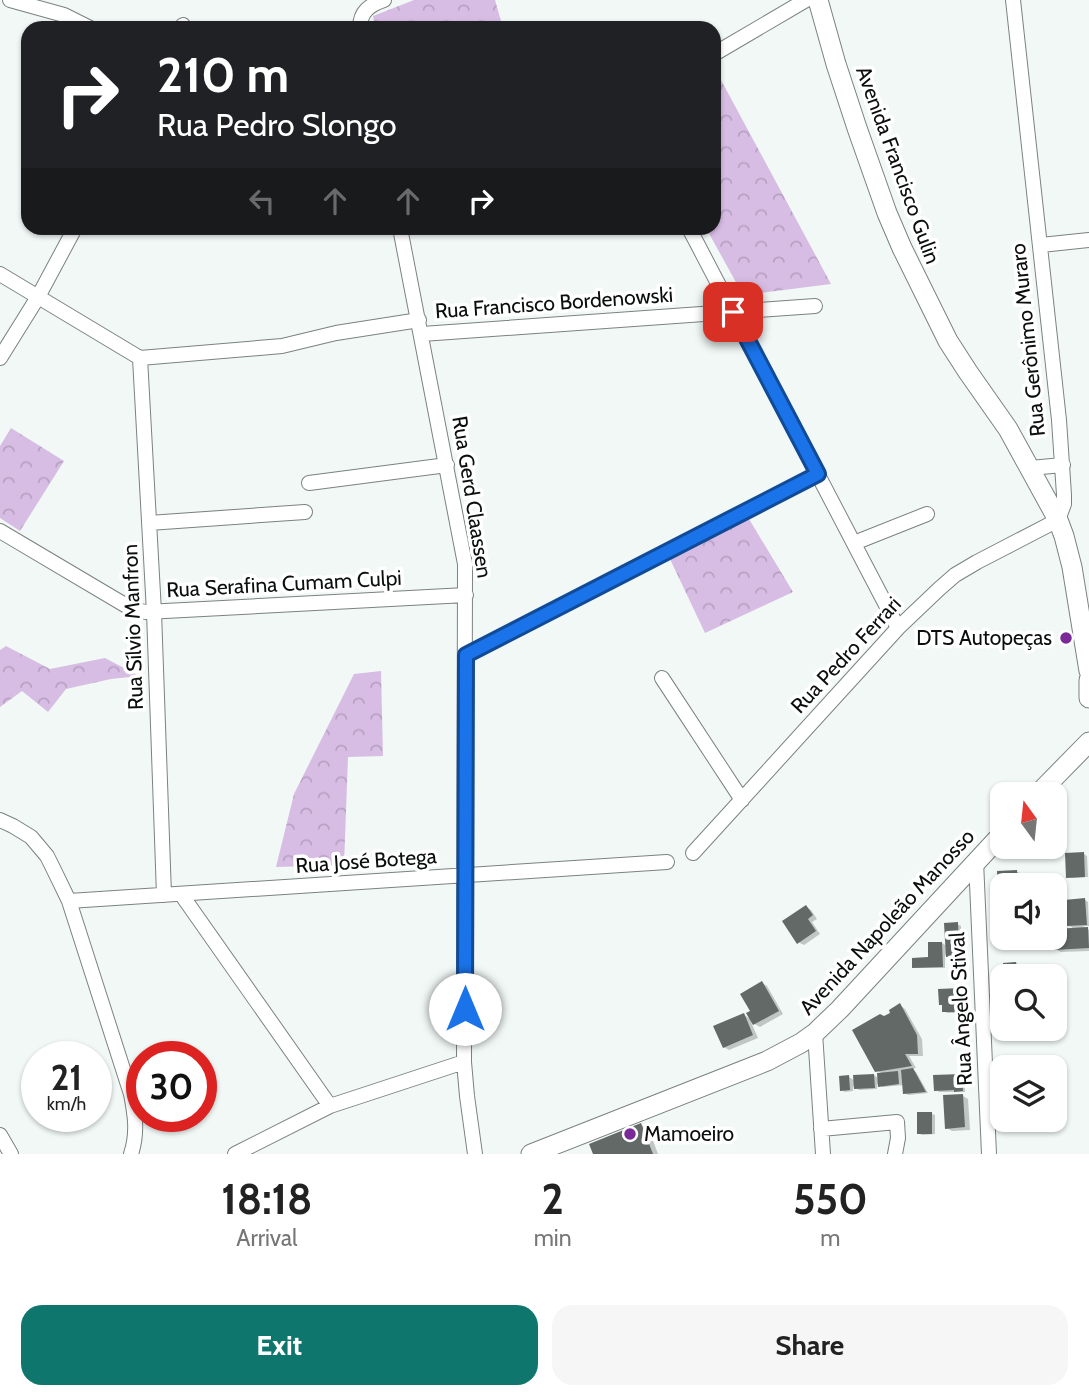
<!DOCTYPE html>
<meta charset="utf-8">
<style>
:root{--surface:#fff;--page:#f6f6f6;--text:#222;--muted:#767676;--accent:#0f766e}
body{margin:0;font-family:Cabin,sans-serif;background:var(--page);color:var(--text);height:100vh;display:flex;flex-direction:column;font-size:26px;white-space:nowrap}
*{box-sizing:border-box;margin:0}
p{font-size:23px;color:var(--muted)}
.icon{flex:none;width:38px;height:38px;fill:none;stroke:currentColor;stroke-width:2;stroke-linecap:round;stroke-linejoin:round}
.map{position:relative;height:1154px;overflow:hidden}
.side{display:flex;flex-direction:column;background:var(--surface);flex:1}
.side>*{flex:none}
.banner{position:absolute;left:21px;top:21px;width:700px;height:214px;border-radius:21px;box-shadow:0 2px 5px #0004;background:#202124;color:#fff;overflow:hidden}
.needle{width:46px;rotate:345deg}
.fabs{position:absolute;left:990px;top:782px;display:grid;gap:14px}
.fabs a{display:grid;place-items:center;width:77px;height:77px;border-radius:14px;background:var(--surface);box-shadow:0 2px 5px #0004;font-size:35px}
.speed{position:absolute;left:21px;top:1041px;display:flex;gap:14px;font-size:35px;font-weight:700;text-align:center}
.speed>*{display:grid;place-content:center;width:91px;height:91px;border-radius:50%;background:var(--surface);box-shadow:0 2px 5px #0004;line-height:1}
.speed small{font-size:18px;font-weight:400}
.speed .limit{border:10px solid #d22;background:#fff;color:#111}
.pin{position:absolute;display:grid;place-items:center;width:60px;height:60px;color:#fff;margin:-30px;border-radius:14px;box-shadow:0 4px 10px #0006}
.me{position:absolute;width:77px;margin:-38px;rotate:0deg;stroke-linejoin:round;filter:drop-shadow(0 0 5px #0008)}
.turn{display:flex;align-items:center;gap:24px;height:147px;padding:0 21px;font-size:32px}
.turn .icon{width:91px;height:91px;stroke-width:2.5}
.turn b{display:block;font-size:49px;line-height:60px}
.lanes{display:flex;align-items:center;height:66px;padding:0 21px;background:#0003;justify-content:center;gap:35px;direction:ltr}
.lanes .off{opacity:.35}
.eta{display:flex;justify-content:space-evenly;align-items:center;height:119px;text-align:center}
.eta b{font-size:42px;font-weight:800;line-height:49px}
.action{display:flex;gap:14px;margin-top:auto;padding:14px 21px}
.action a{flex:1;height:80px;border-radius:21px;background:var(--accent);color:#fff;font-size:28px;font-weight:800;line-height:80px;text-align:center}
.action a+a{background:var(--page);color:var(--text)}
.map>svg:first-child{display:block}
.forest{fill:url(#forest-crowns)}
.shadow{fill:#0003}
.building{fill:#626967}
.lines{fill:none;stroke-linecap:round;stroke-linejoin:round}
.street-casing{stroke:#7b8280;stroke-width:16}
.secondary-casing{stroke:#7b8280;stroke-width:21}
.street{stroke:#fff;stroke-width:14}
.secondary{stroke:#fff;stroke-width:19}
.route-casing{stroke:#114b97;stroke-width:18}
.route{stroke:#1a73e8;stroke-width:12}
.poi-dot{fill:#7a2999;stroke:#fff;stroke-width:2.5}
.labels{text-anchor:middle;stroke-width:7;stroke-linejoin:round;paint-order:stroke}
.street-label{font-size:21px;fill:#0c0e0e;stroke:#fff}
.poi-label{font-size:21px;fill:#0c0e0e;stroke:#fff;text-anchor:end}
</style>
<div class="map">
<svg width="1089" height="1154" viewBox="0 0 1089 1154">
<defs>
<pattern id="forest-crowns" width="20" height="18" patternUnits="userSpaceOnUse" patternTransform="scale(1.75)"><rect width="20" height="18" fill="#d7bde3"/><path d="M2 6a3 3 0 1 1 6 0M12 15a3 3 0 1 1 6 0" fill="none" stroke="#b7a1c2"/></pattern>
</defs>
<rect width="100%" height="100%" fill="#f1f8f6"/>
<!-- forest -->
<path class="forest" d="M414 0H495L503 28H375L373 16Z
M714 67 831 284 743 295 706 228H714Z
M11 428 64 461 20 531 0 518V446Z
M749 519 793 592 705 633 670 559Z
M6 646 50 669 105 658 139 676 111 679 66 689 48 712 22 691 0 707V650Z
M381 671 383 756 348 757 344 865 276 867 294 794 354 674Z"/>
<!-- shadow -->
<path class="shadow" d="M1084 854 1087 856 1088 877 1071 878 1068 877Z
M1017 872 1020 873 1021 886H1003V898L1000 896 998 873Z
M1085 900 1088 902 1089 926H1083L1089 930V951L1061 952 1055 949V938L1076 930 1068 925Z
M806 907 811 910 817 919 812 922 820 934 804 945 798 942Z
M957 924 961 926 962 957 951 958 945 955V968H917L914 967 930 959 942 943 947 946Z
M1004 964H1016L1019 965V968L1032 967 1035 969 1036 976H1005Z
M762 983 767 986 783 1014 760 1027 751 1022 758 1038 729 1050 724 1047 744 1015 752 1020V1012Z
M960 990 963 992 964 1013H947L944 1011Z
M900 1005 905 1009 922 1039 923 1056H909L916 1068 911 1069 916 1072 928 1093 908 1095 905 1093 904 1085 883 1087 877 1084V1089L859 1090 853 1086V1091L845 1092 841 1090 849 1077 855 1081 874 1075 879 1079 883 1074 876 1070 884 1018Z
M962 1076 965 1078V1092H939L936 1090Z
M963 1096 968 1099 970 1130 952 1131 947 1128Z
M932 1114 935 1115V1134L922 1135 919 1133Z
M641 1125 649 1130 658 1154H595Z"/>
<!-- building -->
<path class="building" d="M1084 852 1085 877 1066 878 1065 853Z
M1017 870 1018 886H1003V897H998L997 871Z
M1085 898 1087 925 1066 926 1064 900Z
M806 905 813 915 808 919 816 931 797 944 782 921Z
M958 922 959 956 946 957 944 923Z
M1088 927 1089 948 1054 950 1053 938H1055V929Z
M928 942H942L943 967 912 968V958L928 957Z
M1016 962 1017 966 1033 965V976H1003V963Z
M762 981 779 1011 753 1025 746 1013 750 1011 740 994Z
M961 988V1012H942V1005H939L938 989Z
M900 1003 917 1035 918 1054H905L912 1066 875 1072 852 1030 880 1014 884 1016 890 1013 889 1010Z
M744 1013 753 1035 723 1048 713 1026Z
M913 1068 926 1092 903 1094 901 1070Z
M898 1071 899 1084 878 1087 877 1073Z
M874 1074 875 1088 854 1089 853 1075Z
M962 1074 963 1091 954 1092V1090L934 1091 933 1075Z
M849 1075 850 1090 840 1091 839 1076Z
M963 1094 965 1127 945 1129 943 1095Z
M917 1112H932V1134H917Z
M641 1123 653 1154H593L589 1144Z"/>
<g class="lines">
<defs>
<path id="street" d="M10 0 64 15 90 28
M181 28 183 25
M360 28C360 11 370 5 384 0
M714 54 806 0
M400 228 465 564 464 1062 467 1096 475 1154
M689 228 898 628
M1041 245 1089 240
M0 274 140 358 282 346 336 333 419 320
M422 334 815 306
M0 358 38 297 75 228
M140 358 154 612 164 895
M1030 468 1063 465
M309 483 447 465
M149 523 305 512
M0 531 125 605 135 610 146 612 466 595
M854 543 927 514
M466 655 818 474
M662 678 742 800
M0 820 13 826 31 837 47 856 53 868 69 901 131 1094C135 1115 138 1133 131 1154
M693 853 898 628 939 589 955 575 977 562 1058 520 1064 504V495L1059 420 1013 0
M976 861 989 1154
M181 894 330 1106
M69 901 667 862
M815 1033 823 1154
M821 1129 897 1122 898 1138 895 1154
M0 1135 11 1154
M235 1154 330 1106 464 1062"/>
<path id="secondary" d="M818 0 836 64 857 128 887 213 902 248 948 341 968 372 1008 429 1058 520 1064 536 1072 567 1089 671
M1089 680V698
M1038 794 1089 742
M531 1154 767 1061 801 1043 815 1033 840 1009 1003 833"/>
</defs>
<!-- street casing -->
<use href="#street" class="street-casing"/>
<!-- secondary casing -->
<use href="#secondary" class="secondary-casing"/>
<!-- street -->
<use href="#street" class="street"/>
<!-- secondary -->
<use href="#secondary" class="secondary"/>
</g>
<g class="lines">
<defs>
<path id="route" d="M465 1009 466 655 818 474 733 312"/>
</defs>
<!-- route casing -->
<use href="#route" class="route-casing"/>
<!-- route -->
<use href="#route" class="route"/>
</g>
<!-- markers -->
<g class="poi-dot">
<circle cx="1066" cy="638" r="7"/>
<circle cx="630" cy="1134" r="7"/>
</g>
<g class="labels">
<!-- street labels -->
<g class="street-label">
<text transform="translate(898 165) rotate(70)" y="7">Avenida Francisco Gulin</text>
<text transform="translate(554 303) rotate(-4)" y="7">Rua Francisco Bordenowski</text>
<text transform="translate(1028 340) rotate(-96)" y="7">Rua Gerônimo Muraro</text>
<text transform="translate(472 497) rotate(81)" y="7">Rua Gerd Claassen</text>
<text transform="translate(284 584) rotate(-3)" y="7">Rua Serafina Cumam Culpi</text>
<text transform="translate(133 627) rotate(-92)" y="7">Rua Sílvio Manfron</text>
<text transform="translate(846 655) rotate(-47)" y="7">Rua Pedro Ferrari</text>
<text transform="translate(366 861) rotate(-4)" y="7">Rua José Botega</text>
<text transform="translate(887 922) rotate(-47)" y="7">Avenida Napoleão Manosso</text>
<text transform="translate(961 1009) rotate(-93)" y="7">Rua Ângelo Stival</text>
</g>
<!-- poi labels -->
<g class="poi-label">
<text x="1052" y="645">DTS Autopeças</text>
<text x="644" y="1141" text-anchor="start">Mamoeiro</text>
</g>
</g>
</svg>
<div class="fabs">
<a><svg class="needle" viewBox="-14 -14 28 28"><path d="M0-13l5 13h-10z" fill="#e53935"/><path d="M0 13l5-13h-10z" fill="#767676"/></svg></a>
<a><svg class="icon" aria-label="sound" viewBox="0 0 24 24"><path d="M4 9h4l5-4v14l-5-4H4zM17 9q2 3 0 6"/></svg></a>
<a><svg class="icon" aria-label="search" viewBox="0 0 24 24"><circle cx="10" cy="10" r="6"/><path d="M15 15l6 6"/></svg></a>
<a><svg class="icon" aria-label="layers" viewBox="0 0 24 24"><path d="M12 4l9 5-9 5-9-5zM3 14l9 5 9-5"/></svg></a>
</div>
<div class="speed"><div>21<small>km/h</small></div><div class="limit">30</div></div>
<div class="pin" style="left:733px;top:312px;background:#d93025"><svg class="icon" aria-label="arrive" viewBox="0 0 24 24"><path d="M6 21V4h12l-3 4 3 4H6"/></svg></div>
<svg class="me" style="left:465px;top:1009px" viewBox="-20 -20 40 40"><circle r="19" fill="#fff"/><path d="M0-13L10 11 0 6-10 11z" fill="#1a73e8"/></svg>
<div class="banner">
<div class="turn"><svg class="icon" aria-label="right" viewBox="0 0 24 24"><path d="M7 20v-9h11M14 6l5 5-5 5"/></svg><div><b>210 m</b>Rua Pedro Slongo</div></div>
<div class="lanes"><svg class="icon off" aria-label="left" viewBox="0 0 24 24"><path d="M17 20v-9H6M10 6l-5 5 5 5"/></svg><svg class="icon off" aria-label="ahead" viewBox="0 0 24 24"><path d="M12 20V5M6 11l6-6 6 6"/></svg><svg class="icon off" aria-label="ahead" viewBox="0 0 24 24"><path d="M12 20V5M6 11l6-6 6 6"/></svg><svg class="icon" aria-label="right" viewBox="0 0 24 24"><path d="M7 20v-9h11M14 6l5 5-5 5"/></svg></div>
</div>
</div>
<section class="side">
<div class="eta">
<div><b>18:18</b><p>Arrival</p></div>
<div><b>2</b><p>min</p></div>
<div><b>550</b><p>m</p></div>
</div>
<div class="action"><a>Exit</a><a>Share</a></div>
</section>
